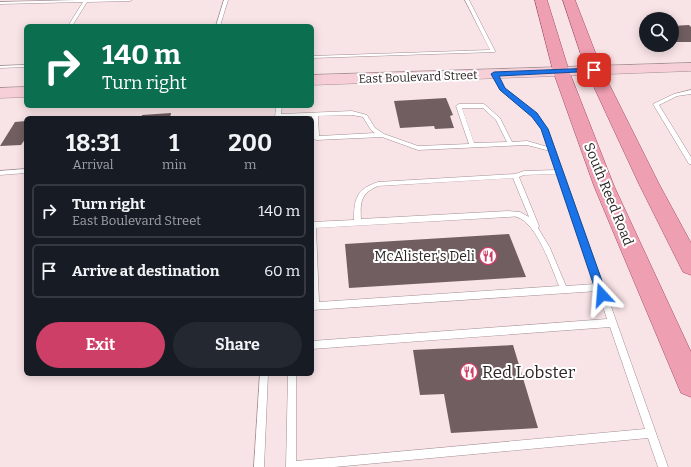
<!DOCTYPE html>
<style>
:root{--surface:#171b24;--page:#242831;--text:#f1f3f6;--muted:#9ea1a6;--line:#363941;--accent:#cd3f67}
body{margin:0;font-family:Bitter,serif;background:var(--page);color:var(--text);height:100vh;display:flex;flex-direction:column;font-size:15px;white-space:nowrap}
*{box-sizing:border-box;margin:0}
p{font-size:13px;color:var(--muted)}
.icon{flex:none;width:22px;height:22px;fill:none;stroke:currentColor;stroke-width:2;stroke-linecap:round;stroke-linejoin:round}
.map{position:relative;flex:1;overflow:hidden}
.side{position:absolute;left:24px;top:116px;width:290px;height:260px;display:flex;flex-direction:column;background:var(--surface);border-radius:6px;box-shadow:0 2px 10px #0003}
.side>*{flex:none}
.banner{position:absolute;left:24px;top:24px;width:290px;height:84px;border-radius:6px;box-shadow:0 2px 10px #0003;background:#0b6e4f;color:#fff;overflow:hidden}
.tools{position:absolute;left:639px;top:12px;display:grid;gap:8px}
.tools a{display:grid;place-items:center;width:40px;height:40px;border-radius:50%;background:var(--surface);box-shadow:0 2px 10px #0003;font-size:20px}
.pin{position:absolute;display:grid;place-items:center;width:34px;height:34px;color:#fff;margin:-17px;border-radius:8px;box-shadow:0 2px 6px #0006}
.me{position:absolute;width:44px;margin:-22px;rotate:341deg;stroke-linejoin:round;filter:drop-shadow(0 0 3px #0008)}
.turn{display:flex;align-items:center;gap:14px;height:84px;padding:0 12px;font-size:18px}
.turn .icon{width:52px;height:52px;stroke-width:2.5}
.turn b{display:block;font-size:28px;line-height:34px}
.eta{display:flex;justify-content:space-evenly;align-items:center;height:68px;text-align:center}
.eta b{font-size:24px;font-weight:700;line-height:28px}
.button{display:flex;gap:8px;margin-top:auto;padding:8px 12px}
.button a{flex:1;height:46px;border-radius:24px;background:var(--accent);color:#fff;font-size:16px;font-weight:700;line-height:46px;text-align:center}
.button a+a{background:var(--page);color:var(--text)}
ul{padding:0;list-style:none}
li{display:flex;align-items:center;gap:12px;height:54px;margin:0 8px 6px;padding:0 4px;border:2px solid var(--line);border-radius:6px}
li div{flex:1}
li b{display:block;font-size:15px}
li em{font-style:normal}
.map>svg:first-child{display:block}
.building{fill:#705e60}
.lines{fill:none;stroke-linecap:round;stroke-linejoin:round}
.lane-casing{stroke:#a28e91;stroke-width:1}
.secondary-casing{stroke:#a28e91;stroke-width:1}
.primary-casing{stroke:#a54b60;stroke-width:1}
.lane{fill:#fff;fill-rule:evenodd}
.secondary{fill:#f7cfd9;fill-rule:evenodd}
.primary{fill:#ef9fb2;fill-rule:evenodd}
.route{fill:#1a73e8;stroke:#114b97}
.labels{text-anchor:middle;stroke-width:4;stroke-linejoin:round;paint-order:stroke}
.far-street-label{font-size:12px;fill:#2d2526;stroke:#fff}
.street-label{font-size:14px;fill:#2d2526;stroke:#fff}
.poi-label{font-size:14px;fill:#2d2526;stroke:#fff;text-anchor:end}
.near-poi-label{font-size:17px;fill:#2d2526;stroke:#fff;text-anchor:start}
</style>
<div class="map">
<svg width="691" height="467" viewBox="0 0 691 467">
<rect width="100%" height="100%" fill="#f8e3e6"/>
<!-- building -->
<path class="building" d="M689 25 691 27V42H672V26Z
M446 98 453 115 450 116 454 128 435 129 434 126 400 128 394 101Z
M171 113 170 118H141L142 115Z
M26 121V138L21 145 0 146 15 122Z
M509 234 526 277 349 288 345 244Z
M513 345 538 428 451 433 444 394 420 395 413 350Z"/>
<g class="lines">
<defs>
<path id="lane" d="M77 0H132L130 1 87 2 72 26H68L83 2 0 4V2Z
M224 0H228L220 26H216Z
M465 0H469L495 51V52L312 58V56L490 50Z
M26 65V67L0 68V66Z
M492 73H496L504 88 536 114 548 129 668 467H658L648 438 334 467H286L288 374H296V461L645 429 610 327 312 349V341L607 319 598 291 312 310V222L354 220C354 198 357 189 378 182L515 174 524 171 556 170 550 151 527 145 418 150 382 137 316 140 313 138 312 116 275 118 276 106H282L281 114 352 111 367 115 375 128 384 134 418 146 469 144 456 106 459 104H484L500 118 512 142 527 141 548 147 542 130 532 116 500 90 492 74ZM462 108H483L496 120 507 142 474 143ZM352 115 363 117 371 130 375 133 319 136 318 116ZM558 174 595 284 566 286 550 248 538 228 539 226 519 177 524 175ZM513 178 529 217 520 212 508 211 361 219C360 202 361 193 378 186ZM508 217C511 217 515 216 517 217 537 223 552 269 559 286L319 302 316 228Z
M691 90V94L677 96 659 105 691 157V164H689L653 104 674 94Z
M26 169V173L0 175V171Z
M260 374H268L264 467H254Z"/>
<path id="secondary" d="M691 63V71L312 85V75Z
M26 87V97L0 98V88Z"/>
<path id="primary" d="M535 0H547L569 71 614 186 691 352V397L681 393 594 186 553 71Z
M563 0H575L602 70 659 184 691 243V275L683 272 639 184 586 70Z"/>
</defs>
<!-- lane casing -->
<use href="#lane" class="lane-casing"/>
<!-- secondary casing -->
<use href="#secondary" class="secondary-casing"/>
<!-- primary casing -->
<use href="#primary" class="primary-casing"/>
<!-- lane -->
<use href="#lane" class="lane"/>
<!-- secondary -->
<use href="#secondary" class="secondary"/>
<!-- primary -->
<use href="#primary" class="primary"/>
</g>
<!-- route -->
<path class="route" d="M594 68 597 69V71L499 76 505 88 537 113 548 129 607 295 606 298 602 300 599 298 597 295 541 129 532 117 500 90 491 74 494 72Z"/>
<!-- icons -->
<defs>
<symbol id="restaurant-ring" viewBox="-11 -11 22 22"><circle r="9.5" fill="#fff" stroke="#cd3f67" stroke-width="1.5"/><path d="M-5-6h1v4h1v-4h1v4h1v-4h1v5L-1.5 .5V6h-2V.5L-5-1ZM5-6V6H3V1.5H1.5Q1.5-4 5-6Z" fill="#cd3f67"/></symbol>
</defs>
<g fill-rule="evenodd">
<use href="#restaurant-ring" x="478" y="246" width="20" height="20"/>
<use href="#restaurant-ring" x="459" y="362" width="20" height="20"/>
</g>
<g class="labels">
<!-- far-street labels -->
<g class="far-street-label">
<text transform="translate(418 77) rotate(-2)" y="4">East Boulevard Street</text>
</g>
<!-- street labels -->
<g class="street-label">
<text transform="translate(609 194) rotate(68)" y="5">South Reed Road</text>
</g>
<!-- poi labels -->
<g class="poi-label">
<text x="475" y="261">McAlister's Deli</text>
</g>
<!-- near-poi labels -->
<g class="near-poi-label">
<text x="482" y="378">Red Lobster</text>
</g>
</g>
</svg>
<div class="tools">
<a><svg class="icon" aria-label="search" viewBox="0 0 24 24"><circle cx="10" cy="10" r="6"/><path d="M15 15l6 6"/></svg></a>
</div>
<div class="pin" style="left:594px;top:70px;background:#d93025"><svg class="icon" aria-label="arrive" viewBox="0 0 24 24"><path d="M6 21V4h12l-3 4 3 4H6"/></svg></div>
<svg class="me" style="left:602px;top:295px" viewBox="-20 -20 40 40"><path d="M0-17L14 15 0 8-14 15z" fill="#1a73e8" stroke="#fff" stroke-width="4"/></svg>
<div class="banner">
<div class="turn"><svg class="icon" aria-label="right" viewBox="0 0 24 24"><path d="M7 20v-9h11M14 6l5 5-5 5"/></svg><div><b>140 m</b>Turn right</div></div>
</div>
<section class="side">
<div class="eta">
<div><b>18:31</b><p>Arrival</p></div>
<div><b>1</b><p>min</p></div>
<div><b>200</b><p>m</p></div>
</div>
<ul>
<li><svg class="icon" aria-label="right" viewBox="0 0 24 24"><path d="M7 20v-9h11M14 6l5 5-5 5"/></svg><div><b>Turn right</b><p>East Boulevard Street</p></div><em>140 m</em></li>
<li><svg class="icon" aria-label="arrive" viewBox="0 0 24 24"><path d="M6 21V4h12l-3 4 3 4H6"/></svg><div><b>Arrive at destination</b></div><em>60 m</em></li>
</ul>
<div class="button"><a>Exit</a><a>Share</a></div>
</section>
</div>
